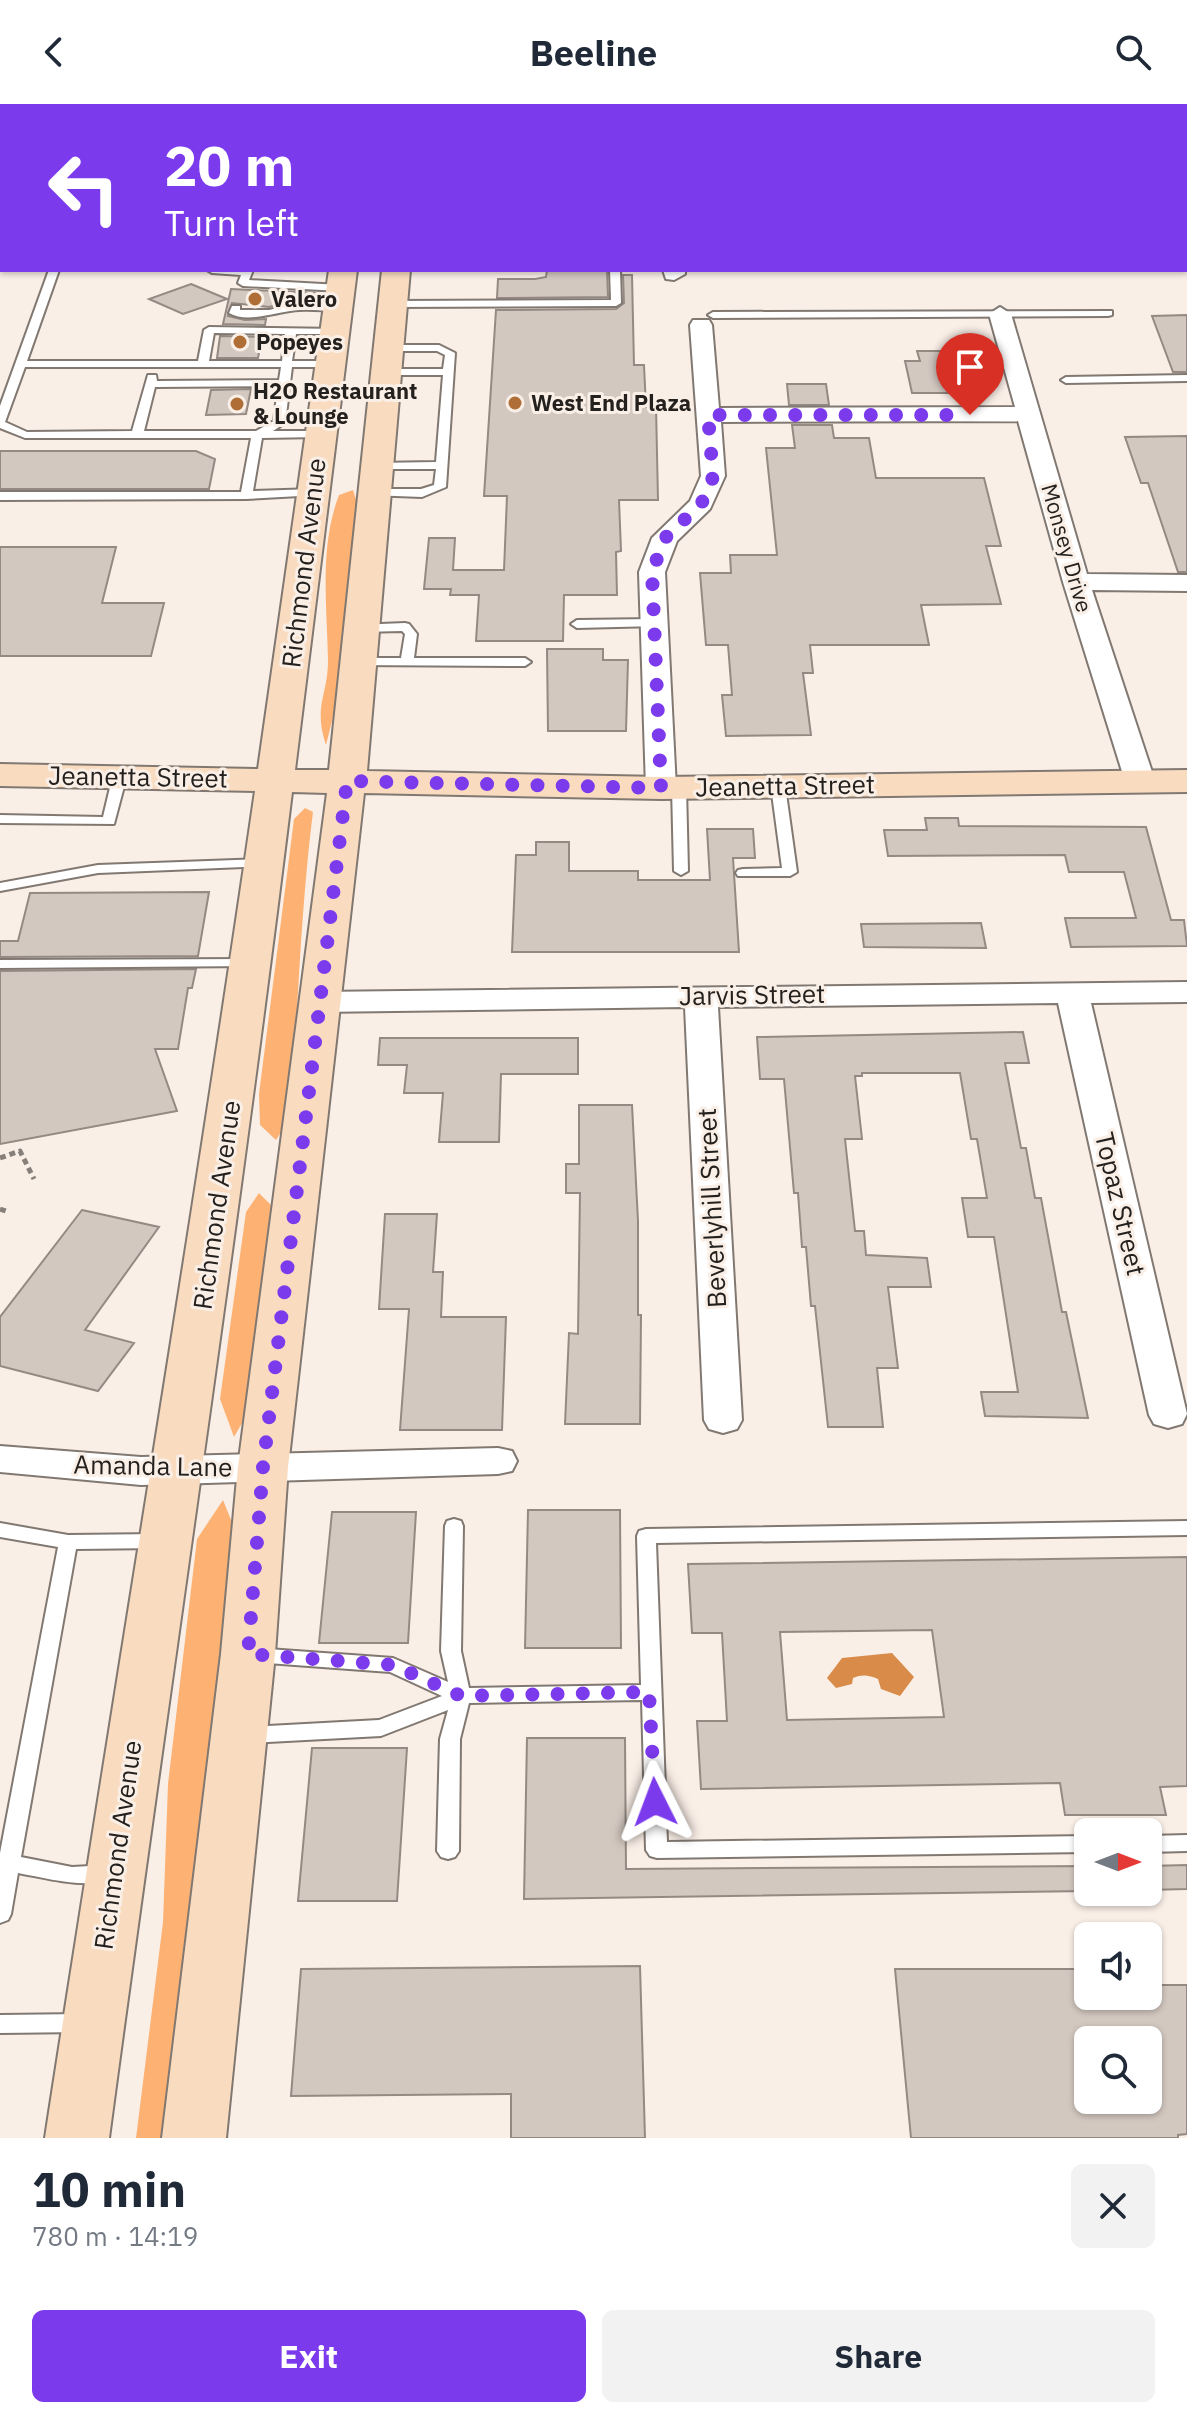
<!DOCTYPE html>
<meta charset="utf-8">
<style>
:root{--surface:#fff;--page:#f2f2f3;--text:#1f2937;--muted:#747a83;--accent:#7c3aed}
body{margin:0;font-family:"IBM Plex Sans",sans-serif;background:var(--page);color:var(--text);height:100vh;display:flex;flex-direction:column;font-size:30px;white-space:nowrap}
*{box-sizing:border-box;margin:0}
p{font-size:26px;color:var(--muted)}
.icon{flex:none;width:44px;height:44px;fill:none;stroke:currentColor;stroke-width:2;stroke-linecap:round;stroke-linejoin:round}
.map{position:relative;height:2034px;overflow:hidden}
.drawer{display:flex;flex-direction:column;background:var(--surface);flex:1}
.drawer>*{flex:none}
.banner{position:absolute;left:0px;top:0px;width:1188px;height:168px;box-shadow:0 2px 6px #0004;background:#7c3aed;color:#fff;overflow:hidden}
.needle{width:52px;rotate:90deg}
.tools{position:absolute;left:1074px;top:1714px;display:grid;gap:16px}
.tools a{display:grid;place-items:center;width:88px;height:88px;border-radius:12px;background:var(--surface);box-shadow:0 2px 6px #0004;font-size:40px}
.pin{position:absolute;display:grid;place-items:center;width:68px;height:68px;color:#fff;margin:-82px -34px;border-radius:50% 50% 50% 0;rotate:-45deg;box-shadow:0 0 8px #0007}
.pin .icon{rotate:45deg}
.me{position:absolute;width:88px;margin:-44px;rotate:357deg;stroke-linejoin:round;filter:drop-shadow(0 0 6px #0008)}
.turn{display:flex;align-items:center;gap:28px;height:168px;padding:0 32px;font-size:36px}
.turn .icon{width:104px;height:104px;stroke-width:2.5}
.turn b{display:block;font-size:56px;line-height:68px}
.round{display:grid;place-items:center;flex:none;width:84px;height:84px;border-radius:12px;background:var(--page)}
.summary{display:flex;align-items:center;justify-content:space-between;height:136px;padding:0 32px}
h1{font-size:48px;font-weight:700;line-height:60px}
.cta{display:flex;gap:16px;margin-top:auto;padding:16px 32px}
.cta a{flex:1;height:92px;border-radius:12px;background:var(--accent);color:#fff;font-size:32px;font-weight:700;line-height:92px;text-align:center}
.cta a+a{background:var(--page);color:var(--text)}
header{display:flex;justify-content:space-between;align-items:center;height:104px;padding:0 32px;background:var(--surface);font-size:36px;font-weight:700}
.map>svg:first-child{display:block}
.green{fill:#fdb274}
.water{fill:#d98c49}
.building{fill:#d3c8c0;stroke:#948a83;stroke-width:2;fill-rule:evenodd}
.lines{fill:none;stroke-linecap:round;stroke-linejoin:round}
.lane-casing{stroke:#817871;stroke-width:4}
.street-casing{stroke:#817871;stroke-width:4}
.secondary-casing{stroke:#817871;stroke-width:4}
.path{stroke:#87807a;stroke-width:5;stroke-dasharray:6 4;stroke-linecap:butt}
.lane{fill:#fff;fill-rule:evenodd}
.street{fill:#fff;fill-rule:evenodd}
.secondary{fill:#f9dcc0;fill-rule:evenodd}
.route{stroke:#7c3aed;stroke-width:14;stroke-dasharray:0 25.2}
.poi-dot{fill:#ae6e36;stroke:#faefe7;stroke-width:3}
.labels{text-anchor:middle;stroke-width:6;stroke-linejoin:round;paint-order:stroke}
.far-poi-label{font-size:22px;font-weight:bold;fill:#24201d;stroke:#faefe7;text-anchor:start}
.far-street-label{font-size:22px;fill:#24201d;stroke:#faefe7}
.street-label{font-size:26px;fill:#24201d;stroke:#faefe7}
</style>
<header><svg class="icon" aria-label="back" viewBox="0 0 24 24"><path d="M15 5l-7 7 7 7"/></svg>Beeline<svg class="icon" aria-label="search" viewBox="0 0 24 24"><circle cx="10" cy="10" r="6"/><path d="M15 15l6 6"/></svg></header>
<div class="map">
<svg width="1187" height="2034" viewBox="0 0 1187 2034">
<rect width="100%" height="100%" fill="#faefe7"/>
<!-- green -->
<path class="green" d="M353 386 359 405 344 569 326 641C313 602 328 592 328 556 327 502 319 443 339 391Z
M305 704 313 708C300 810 298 912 290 1014L276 1036 260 1021 259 990 294 715Z
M259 1089 272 1102 258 1291 234 1333 220 1295 246 1108Z
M223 1396 242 1443 173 2034H136L163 1818 168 1680 197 1435Z"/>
<!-- water -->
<path class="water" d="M892 1549 914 1573 900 1592 881 1585 878 1575C869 1571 862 1570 853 1574L852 1580 836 1584 827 1574 842 1554Z"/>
<!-- building -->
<path class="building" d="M547 166H607L608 193 497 194 498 175H535L546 173Z
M623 171H632L634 261H644L646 303 656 302 658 396H619L621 447 616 448 617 491H564L563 537H476L479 491H450L451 485H424L429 434H455L453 466H504L507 392H484L496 206 616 205 624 199Z
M191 180 227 195 183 210 149 195Z
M231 185 318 189 319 194 307 197 298 189 290 198 269 203 232 199 228 212 245 216 266 215 265 221 223 220Z
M1187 211V268H1173L1152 212Z
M220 232 262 233 258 254H217Z
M917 247H949L959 289H912L905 257H920Z
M787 280H826L829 301H789Z
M251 285 246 310 206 311 211 286Z
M792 321H832L834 334H869L876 374H984L1001 442H986L1001 500 921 501 929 541H810L813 569H803L811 631 726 632 722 591H732L728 541H706L700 469H731L730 451H777L766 344H795Z
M1187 332V468H1178L1148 379H1141L1125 333Z
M0 347H196L215 355 209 385H0Z
M0 443H116L102 499H164L151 552H0Z
M547 545H603V556H628L626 627H548Z
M925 714H958L959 722 1146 723 1171 816H1184L1187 842 1071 843 1065 814H1136L1124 768H1069L1065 751 888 752 884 726H927Z
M707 725H753L755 754H733L739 848H512L516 751H536V738H569V767H638V776H710Z
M209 788 198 852 0 853V837H18L30 789Z
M981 819 986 844 864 843 861 820Z
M196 865 192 884H188L178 945H155L177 1007 0 1040V867Z
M1023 928 1029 959H1005L1021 1044H1026L1035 1094H1041L1062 1208H1066L1088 1314 985 1312 981 1288H1018L994 1133H968L962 1094H987L977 1035H971L960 969H862V972H855L862 1035H845L855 1127H864L866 1151 927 1154 931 1183H888L898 1264H877L883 1323H828L815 1202H811L806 1143H802L798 1089H794L784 975H760L757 933Z
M380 934H578V970H501L499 1038H439L443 989H404L407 961H378Z
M579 1001H632L638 1117V1211H641L640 1320H565L569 1229 578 1230 580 1089H566V1060H579Z
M82 1106 159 1123 85 1226 134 1239 98 1287 0 1262V1213Z
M385 1110H437L433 1168H443L441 1213H506L502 1326H400L409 1205H379Z
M528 1406H620L621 1544H525Z
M332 1408H416L408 1539H319Z
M1187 1453V1682L1160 1683 1166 1711H1065L1060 1679 701 1685 697 1617H727L722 1529H692L688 1460ZM932 1526 944 1613 787 1616 780 1528Z
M527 1634H625L626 1765 1088 1762V1787L524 1795Z
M312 1644H407L397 1797H298Z
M1187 1761V1785L1148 1786V1762Z
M640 1862 645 2034H511V1990L291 1992 301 1865Z
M895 1865H1088V1892H1148V1881H1187V2030L1178 2031V2034H911ZM1088 1936H1148V1996H1088Z"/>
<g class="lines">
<defs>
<path id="lane" d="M0 0H8L2 2 0 9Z
M189 0H199V2H189Z
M316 0H326V2H316Z
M518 0H528V2H518Z
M606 0H616V2H606Z
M0 141H2V147H0Z
M49 166H59L27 257H198L204 226 209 223 339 225 340 227 335 230H296L292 257H330L335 260 330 263H292L285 319 273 327H321L327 330 321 333 262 334 253 387 314 385 318 387V391L246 395 0 396V388H241L251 334H25L0 324V302ZM214 229 285 230 282 257H209ZM25 263H281L279 276 157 277 156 271H148L132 327 27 328 5 318ZM278 282 274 317 256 327H144L155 283Z
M207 166H253L249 176 341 181 346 184 341 187 243 182 238 179 241 171 212 169Z
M610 166H620L621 199 616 202 393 203 388 200 393 197 611 196Z
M299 192 304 195 303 200 338 201 343 204 338 207C325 207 312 205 299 206 278 207 248 220 229 209L232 202H240V206H269L292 201 295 193Z
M1112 207V211L1108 212 713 214 708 211 713 208Z
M439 241 455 249 446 383 422 393 369 391V387L373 385H421L434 381 436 365H375L369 362 375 359 436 358 443 271H384L379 268 384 265H443L445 251 437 247H387L382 244 387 241Z
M1187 271V277L1066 279 1061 276 1066 273Z
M654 515 660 519 658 522 577 524 571 520 577 516Z
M405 519 409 520 417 530 414 554H525L531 558 525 562 352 561 351 558 357 554H401L405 530 402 527 360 528 356 527V521Z
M120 667 127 671 114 720 0 719V711L103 713 113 671Z
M778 678 785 682 797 768 790 772H738L736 769 738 766 743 765 782 764 771 682Z
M679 679 686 683 688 767 681 771 674 767 672 683Z
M265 755 270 756 272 759 270 762 98 769 0 787V779L98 761Z
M250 855 257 859 255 862 0 864V856Z
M454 1415 461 1417 463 1422 461 1547 469 1584 641 1581 637 1432 639 1427 646 1425 1187 1417V1431L656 1439 667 1738 1088 1732V1748L657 1754 650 1752 646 1746 642 1596 469 1599 460 1635 459 1747 455 1753 448 1755 441 1753 437 1747 440 1635 448 1606 381 1632 247 1639 240 1636 237 1631 240 1626 247 1623 379 1616 442 1592 390 1568 254 1558 247 1556 244 1551 247 1546 254 1544 393 1554 448 1578 441 1547 445 1422 447 1417Z
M0 1419 68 1431 160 1430 167 1432 169 1437 167 1442 160 1444 76 1445 21 1753 72 1763 109 1761 116 1763 120 1769 116 1775C85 1785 50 1775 18 1769L11 1810 8 1816 0 1819V1749L58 1443 0 1433Z
M1187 1731V1747L1148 1748V1732Z
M82 1910 90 1912 93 1919 90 1926 82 1928 0 1929V1911Z"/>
<path id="street" d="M735 0H755V2H735Z
M963 0H983L984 2H964Z
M0 121H2V133H0Z
M663 166H685V170L674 176 666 175Z
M1000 203 1011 210 1087 470 1187 471V487L1092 486 1155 677 1150 683H1130L1125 677 1063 478 1018 317 721 318 725 372 710 405 677 437 665 468 676 684 671 690H651L646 684 639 468 652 434 690 397 701 372 690 221 693 216H709L712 221 719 304 1015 303 989 210Z
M1187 878V898L1091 899 1187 1310 1182 1320 1168 1324 1154 1320 1149 1311 1058 899 718 903 742 1316 737 1325 723 1329 709 1325 704 1316 685 903 318 908 307 905 302 898 307 891 318 888Z
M0 1342 141 1353 498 1344 512 1347 517 1357 512 1367 498 1370 141 1381 0 1368Z"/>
<path id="secondary" d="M360 0H384V2H360Z
M406 0H430V2H406Z
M329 166H357L295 666H329L382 166H410L367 667 661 673 1187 666V688L661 695 364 689 288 1363 275 1550 226 2034H162L221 1550 238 1363 327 689 292 688C237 1137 169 1585 109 2034H45C114 1585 190 1137 255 687L0 682V660L258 665Z"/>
</defs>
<!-- lane casing -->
<use href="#lane" class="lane-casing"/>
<!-- street casing -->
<use href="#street" class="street-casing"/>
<!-- secondary casing -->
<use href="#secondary" class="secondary-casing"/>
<!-- path -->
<path class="path" d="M0 1054 20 1047 34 1075
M0 1105 6 1107"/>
<!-- lane -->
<use href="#lane" class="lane"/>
<!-- street -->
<use href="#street" class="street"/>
<!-- secondary -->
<use href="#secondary" class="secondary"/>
</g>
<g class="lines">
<!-- route -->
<path class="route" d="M655 1698 649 1588 461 1592 393 1561 248 1550 263 1363 347 677 661 684 652 468 665 434 701 400 710 384 713 372 708 311H970"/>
</g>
<!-- markers -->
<g class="poi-dot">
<circle cx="255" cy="195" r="8"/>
<circle cx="240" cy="238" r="8"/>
<circle cx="515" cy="299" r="8"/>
<circle cx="237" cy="300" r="8"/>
</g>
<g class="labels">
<!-- far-poi labels -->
<g class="far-poi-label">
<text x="271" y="203">Valero</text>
<text x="256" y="246">Popeyes</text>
<text x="253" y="295">H2O Restaurant<tspan x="253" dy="25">&amp; Lounge</tspan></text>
<text x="531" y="307">West End Plaza</text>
</g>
<!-- far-street labels -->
<g class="far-street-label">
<text transform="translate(1067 444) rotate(74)" y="8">Monsey Drive</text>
</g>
<!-- street labels -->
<g class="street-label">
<text transform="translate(304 459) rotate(-83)" y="9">Richmond Avenue</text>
<text transform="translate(138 673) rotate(1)" y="9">Jeanetta Street</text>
<text transform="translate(785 682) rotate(-1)" y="9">Jeanetta Street</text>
<text transform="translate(752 891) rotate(-1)" y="9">Jarvis Street</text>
<text transform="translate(1120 1100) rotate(77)" y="9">Topaz Street</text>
<text transform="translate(217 1101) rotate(-82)" y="9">Richmond Avenue</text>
<text transform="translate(712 1104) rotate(-93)" y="9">Beverlyhill Street</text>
<text transform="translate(153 1362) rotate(1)" y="9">Amanda Lane</text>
<text transform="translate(118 1741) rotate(-82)" y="9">Richmond Avenue</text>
</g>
</g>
</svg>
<div class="tools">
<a><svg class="needle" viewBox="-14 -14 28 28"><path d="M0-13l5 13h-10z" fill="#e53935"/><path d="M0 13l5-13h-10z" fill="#747a83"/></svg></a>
<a><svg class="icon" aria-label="sound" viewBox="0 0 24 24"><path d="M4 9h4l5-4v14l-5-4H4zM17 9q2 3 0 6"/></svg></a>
<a><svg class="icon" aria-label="search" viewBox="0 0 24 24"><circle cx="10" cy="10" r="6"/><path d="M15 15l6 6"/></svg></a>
</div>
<div class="pin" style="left:970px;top:311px;background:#d93025"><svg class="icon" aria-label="arrive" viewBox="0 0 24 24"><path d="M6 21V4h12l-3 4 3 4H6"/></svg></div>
<svg class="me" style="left:655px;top:1698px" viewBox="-20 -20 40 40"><path d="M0-17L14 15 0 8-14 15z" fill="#7c3aed" stroke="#fff" stroke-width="4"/></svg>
<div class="banner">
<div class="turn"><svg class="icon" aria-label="left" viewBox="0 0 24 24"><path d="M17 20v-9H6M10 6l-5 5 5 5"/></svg><div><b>20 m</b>Turn left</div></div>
</div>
</div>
<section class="drawer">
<div class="summary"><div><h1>10 min</h1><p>780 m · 14:19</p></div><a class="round"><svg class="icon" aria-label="close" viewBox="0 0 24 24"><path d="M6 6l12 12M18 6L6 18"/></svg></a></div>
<div class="cta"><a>Exit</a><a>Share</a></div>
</section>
